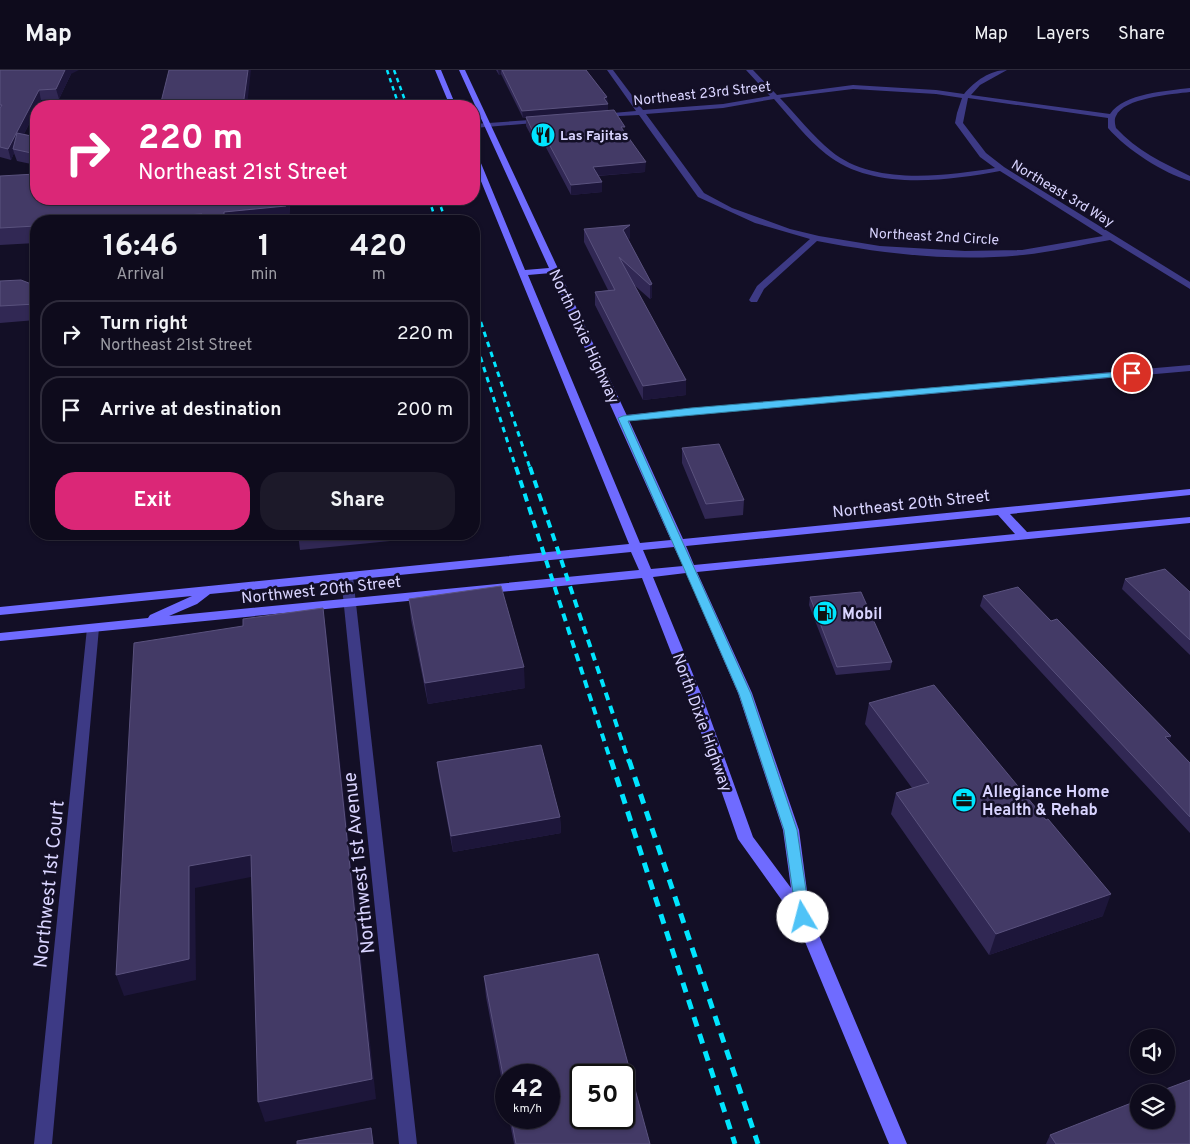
<!DOCTYPE html>
<style>
:root{--surface:#0e0b1c;--page:#1c1929;--text:#f1f3f6;--muted:#9b9ba3;--line:#2e2b3b;--accent:#db2777}
body{margin:0;font-family:Overpass,sans-serif;background:var(--page);color:var(--text);height:100vh;display:flex;flex-direction:column;font-size:19px;white-space:nowrap}
*{box-sizing:border-box;margin:0}
p{font-size:16px;color:var(--muted)}
.icon{flex:none;width:28px;height:28px;fill:none;stroke:currentColor;stroke-width:2;stroke-linecap:round;stroke-linejoin:round}
.map{position:relative;flex:1;overflow:hidden}
.panel{position:absolute;left:30px;top:145px;width:450px;height:325px;display:flex;flex-direction:column;background:var(--surface);border-radius:20px;box-shadow:0 1px 4px #0004,0 0 0 1px var(--line)}
.panel>*{flex:none}
.banner{position:absolute;left:30px;top:30px;width:450px;height:105px;border-radius:20px;box-shadow:0 1px 4px #0004,0 0 0 1px var(--line);background:#db2777;color:#fff;overflow:hidden}
.buttons{position:absolute;left:1130px;top:959px;display:grid;gap:10px}
.buttons a{display:grid;place-items:center;width:45px;height:45px;border-radius:50%;background:var(--surface);box-shadow:0 1px 4px #0004,0 0 0 1px var(--line);font-size:25px}
.speed{position:absolute;left:495px;top:994px;display:flex;gap:10px;font-size:25px;font-weight:700;text-align:center}
.speed>*{display:grid;place-content:center;width:65px;height:65px;border-radius:50%;background:var(--surface);box-shadow:0 1px 4px #0004,0 0 0 1px var(--line);line-height:1}
.speed small{font-size:12px;font-weight:400}
.speed .limit{border:2px solid #111;border-radius:8px;background:#fff;color:#111}
.pin{position:absolute;display:grid;place-items:center;width:42px;height:42px;color:#fff;margin:-21px;border:2px solid #fff;border-radius:50%;box-shadow:0 1px 5px #0007}
.me{position:absolute;width:55px;margin:-28px;rotate:352deg;stroke-linejoin:round;filter:drop-shadow(0 0 4px #0008)}
.turn{display:flex;align-items:center;gap:18px;height:105px;padding:0 25px;font-size:22px}
.turn .icon{width:65px;height:65px;stroke-width:2.5}
.turn b{display:block;font-size:35px;line-height:42px}
.eta{display:flex;justify-content:space-evenly;align-items:center;height:85px;text-align:center}
.eta b{font-size:30px;font-weight:700;line-height:35px}
.action{display:flex;gap:10px;margin-top:auto;padding:10px 25px}
.action a{flex:1;height:58px;border-radius:20px;background:var(--accent);color:#fff;font-size:20px;font-weight:700;line-height:58px;text-align:center}
.action a+a{background:var(--page);color:var(--text)}
ul{padding:0;list-style:none}
li{display:flex;align-items:center;gap:15px;height:68px;margin:0 10px 8px;padding:0 15px;border:2px solid var(--line);border-radius:20px}
li div{flex:1}
li b{display:block;font-size:19px}
li em{font-style:normal}
header{display:flex;align-items:center;gap:30px;box-sizing:border-box;height:70px;padding:0 25px;background:var(--surface);border-bottom:1px solid var(--line)}
header strong{font-size:24px}
nav{display:flex;gap:28px;margin-inline-start:auto;font-size:18px}
.map>svg:first-child{display:block}
.lines{fill:none;stroke-linecap:round;stroke-linejoin:round}
.street{fill:#3d3a85;fill-rule:evenodd}
.secondary{fill:#6f6bff;fill-rule:evenodd}
.rail-far3{stroke:#00e5ff;stroke-width:2.5;stroke-dasharray:4.5 4;stroke-linecap:butt}
.rail-far2{stroke:#00e5ff;stroke-width:3;stroke-dasharray:5.5 5;stroke-linecap:butt}
.rail-far1{stroke:#00e5ff;stroke-width:4;stroke-dasharray:8 6;stroke-linecap:butt}
.rail{stroke:#00e5ff;stroke-width:5;stroke-dasharray:10 8;stroke-linecap:butt}
.wall{fill:#312854}
.shaded-wall{fill:#1d163a}
.building{fill:#433a66;stroke:#5a527e;fill-rule:evenodd}
.route{fill:#4fc3f7;stroke:#337fa1}
.labels{text-anchor:middle;stroke-width:5;stroke-linejoin:round;paint-order:stroke}
.far-street-label{font-size:14px;fill:#d9d4ff;stroke:#130f26}
.far-poi-label{font-size:14px;font-weight:bold;fill:#d9d4ff;stroke:#130f26;text-anchor:start}
.street-label{font-size:16px;fill:#d9d4ff;stroke:#130f26}
.poi-label{font-size:16px;font-weight:bold;fill:#d9d4ff;stroke:#130f26;text-anchor:start}
.near-street-label{font-size:19px;fill:#d9d4ff;stroke:#130f26}
</style>
<header>
<strong>Map</strong>
<nav><a>Map</a><a>Layers</a><a>Share</a></nav>
</header>
<div class="map">
<svg width="1190" height="1074" viewBox="0 0 1190 1074">
<rect width="100%" height="100%" fill="#130f26"/>
<g class="lines">
<!-- street -->
<path class="street" d="M607 0H613L643 40 723 34 770 26 746 0H753L777 25 853 15 936 20 964 24C975 11 990 0 1007 0L980 15 971 25 1110 44C1124 23 1167 21 1190 18V22C1173 24 1123 28 1116 46 1114 49 1115 54 1116 58 1136 80 1163 93 1190 106V111C1163 103 1127 80 1108 58V48L968 28 963 53 986 83 1004 97 1190 212V219L1110 170C1081 175 1052 182 1023 185 955 192 884 184 817 171L764 219 757 232H751L749 230 757 216 810 169 755 153 698 127 639 45 599 47 598 46 601 44 636 41ZM853 19 936 24 962 28 957 43 955 53 980 87 995 98C945 106 873 116 831 81 813 66 797 46 780 28ZM774 29C790 47 808 70 826 84 872 121 946 111 1000 101L1103 166 1022 180 965 181 880 176 819 166 790 159 732 138 704 123 646 44 723 38Z
M544 49 546 50V52L474 58V54Z
M1190 295V301L623 351 618 348 623 345Z
M347 503 353 507 417 1074H399L341 507Z
M93 554 99 558 52 1074H34L87 558Z"/>
<!-- secondary -->
<path class="secondary" d="M435 0H441L456 36H450Z
M459 0H465L628 348 683 469 1190 419V425L1010 444 1027 462 1190 447V453L697 502 752 623 799 760 810 844 907 1074H889L796 850 738 769 690 631 642 508 0 571V563L148 548 150 545 192 526 0 545V537L629 474 474 94V84L478 86 525 200 549 198ZM551 203 671 470 640 473 528 205ZM998 445 1015 464 694 495 686 476ZM674 477 683 496 651 499 643 480ZM631 482 639 500 169 546 197 534 210 524ZM686 503 738 623 783 760 791 818 753 767 704 631 653 507Z"/>
<!-- rail-far3 -->
<path class="rail-far3" d="M387 0 399 36
M394 0 407 36
M429 129 436 151
M438 129 446 151"/>
<!-- rail-far2 -->
<path class="rail-far2" d="M474 232 530 398
M474 267 516 398"/>
<!-- rail-far1 -->
<path class="rail-far1" d="M516 397 611 692
M530 397 629 692"/>
<!-- rail -->
<path class="rail" d="M611 690 735 1074
M629 690 758 1074"/>
</g>
<!-- wall -->
<path class="wall" d="M0 0 71 4 59 29 41 30 38 36H36V40L24 64 36 67V95L17 91 14 83 11 90 0 87Z
M496 0H586L607 27 608 41 625 62 645 102 598 106 602 122 571 125 542 70 534 71 526 56V48H523L501 4 499 5Z
M0 106 36 129H290L289 151H36V173L0 175Z
M630 155V168L628 169 652 214V227L650 229 633 214 686 325 643 330 595 235V222L608 220 584 172V159Z
M0 211 34 215 36 214V250L0 253Z
M682 378 744 430 743 445 705 449 682 393Z
M298 464H450V465L300 480Z
M1125 509 1190 522V585L1122 519Z
M983 526 1051 551 1171 666 1169 671 1190 693V763L980 536Z
M810 527 892 592 890 600 836 605 809 535Z
M409 529 525 618 428 634 411 550Z
M869 633 1103 846 989 885 891 744 896 723 912 718 865 654Z
M437 692 560 747 561 763 453 782 439 708Z
M484 906 650 1074H514L509 1048H549L506 1005V1033L486 927Z
M1050 1065 1190 1074H1046Z"/>
<!-- shaded-wall -->
<path class="shaded-wall" d="M65 0H79L71 4 59 29 56 19Z
M248 0H251L247 36H243Z
M498 0H501V4L499 5Z
M39 20 41 30 38 36H36V40L16 80 13 79 14 83 11 90 8 79Z
M607 27V34H608V41L523 48 522 41Z
M646 92 645 102 593 106V97Z
M602 112V122L571 125V115Z
M286 129H290L289 151H225L224 147V142Z
M630 155V168L623 173V160Z
M652 214V227L650 229V215Z
M686 310V325L643 330V316Z
M323 538 326 559 376 1029 265 1052 258 1032Z
M524 597 525 618 428 634 425 613Z
M1171 666 1167 676 1165 667Z
M560 747 561 763 453 782 451 766Z
M251 785 256 806 195 818 196 910 124 926 116 905 189 796Z
M1111 824 1103 846 989 885 996 864Z
M371 1058 374 1074H373Z"/>
<!-- building -->
<path class="building" d="M0 0H65L56 19 39 20 8 79 0 77V38L2 35H0Z
M169 0H248L243 36H160Z
M502 0H586L607 27 604 28 608 34 522 41Z
M614 40 625 57H621L646 92 593 97 602 112 571 115 542 61 533 62 526 47Z
M17 63 36 67V84L13 79Z
M36 104V129H286V136L224 142V147L202 148V144L150 147V145L55 151H36V156L0 158V106Z
M630 155 623 160 652 214 650 215 619 187 686 310 643 316 595 222 615 220 584 159Z
M21 210 34 215 36 214V234L0 236V211Z
M719 374 744 430 706 434 682 378Z
M1165 499 1190 522V570L1125 509Z
M501 516 524 597 425 613 409 529Z
M1018 517 1051 551 1057 549 1171 666 1165 667 1190 693V747L983 526Z
M861 522 892 592 837 597 810 527Z
M323 538 372 1009 258 1032 251 785 189 796V889L116 905 134 573 243 556V549Z
M934 615 1046 750 1048 749 1111 824 996 864 896 723 929 713 869 633Z
M541 675 560 747 451 766 437 692Z
M598 884 650 1074H516L511 1048H549V1005H506V1021L484 906ZM581 1005H624V1048H581Z
M1190 1010V1074H1056L1050 1065 1139 1030V1050H1166V1022H1158Z
M371 1058 373 1074H297V1071Z"/>
<!-- route -->
<path class="route" d="M1132 301 1136 303 1135 305 628 351 751 624 797 760 810 847 808 851 803 853 797 851 784 760 739 624 618 348 623 346 691 338Z"/>
<!-- icons -->
<defs>
<symbol id="restaurant-disc" viewBox="-11 -11 22 22"><circle r="9.5" fill="#00e5ff" stroke="#130f26"/><path d="M-5-6h1v4h1v-4h1v4h1v-4h1v5L-1.5 .5V6h-2V.5L-5-1ZM5-6V6H3V1.5H1.5Q1.5-4 5-6Z" fill="#111"/></symbol>
<symbol id="fuel-disc" viewBox="-11 -11 22 22"><circle r="9.5" fill="#00e5ff" stroke="#130f26"/><path d="M-5.5-6h7V0h2V4h1.3V-2.5L3-4.5l.8-.8L6-3V5H2.5V1h-1V6h-7ZM-4.2-4.7v3.2H.2V-4.7Z" fill="#111"/></symbol>
<symbol id="office-disc" viewBox="-11 -11 22 22"><circle r="9.5" fill="#00e5ff" stroke="#130f26"/><path d="M-6-3h4V-5.5h4V-3h4V5H-6ZM-1-4.5V-3h2v-1.5ZM-6 0V1H6V0Z" fill="#111"/></symbol>
</defs>
<g fill-rule="evenodd">
<use href="#restaurant-disc" x="529" y="51" width="28" height="28"/>
<use href="#fuel-disc" x="811" y="529" width="28" height="28"/>
<use href="#office-disc" x="950" y="716" width="28" height="28"/>
</g>
<g class="labels">
<!-- far-street labels -->
<g class="far-street-label">
<text transform="translate(702 23) rotate(-6)" y="5">Northeast 23rd Street</text>
<text transform="translate(1063 123) rotate(31)" y="5">Northeast 3rd Way</text>
<text transform="translate(934 166) rotate(3)" y="5">Northeast 2nd Circle</text>
</g>
<!-- far-poi labels -->
<g class="far-poi-label">
<text x="560" y="70">Las Fajitas</text>
</g>
<!-- street labels -->
<g class="street-label">
<text transform="translate(585 266) rotate(65)" y="6">North Dixie Highway</text>
<text transform="translate(911 433) rotate(-6)" y="6">Northeast 20th Street</text>
<text transform="translate(321 519) rotate(-6)" y="6">Northwest 20th Street</text>
<text transform="translate(703 652) rotate(70)" y="6">North Dixie Highway</text>
</g>
<!-- poi labels -->
<g class="poi-label">
<text x="842" y="549">Mobil</text>
<text x="982" y="727">Allegiance Home<tspan x="982" dy="18">Health &amp; Rehab</tspan></text>
</g>
<!-- near-street labels -->
<g class="near-street-label">
<text transform="translate(358 793) rotate(-96)" y="7">Northwest 1st Avenue</text>
<text transform="translate(48 814) rotate(-84)" y="7">Northwest 1st Court</text>
</g>
</g>
</svg>
<div class="buttons">
<a><svg class="icon" aria-label="sound" viewBox="0 0 24 24"><path d="M4 9h4l5-4v14l-5-4H4zM17 9q2 3 0 6"/></svg></a>
<a><svg class="icon" aria-label="layers" viewBox="0 0 24 24"><path d="M12 4l9 5-9 5-9-5zM3 14l9 5 9-5"/></svg></a>
</div>
<div class="speed"><div>42<small>km/h</small></div><div class="limit">50</div></div>
<div class="pin" style="left:1132px;top:303px;background:#d93025"><svg class="icon" aria-label="arrive" viewBox="0 0 24 24"><path d="M6 21V4h12l-3 4 3 4H6"/></svg></div>
<svg class="me" style="left:803px;top:847px" viewBox="-20 -20 40 40"><circle r="19" fill="#fff"/><path d="M0-13L10 11 0 6-10 11z" fill="#4fc3f7"/></svg>
<div class="banner">
<div class="turn"><svg class="icon" aria-label="right" viewBox="0 0 24 24"><path d="M7 20v-9h11M14 6l5 5-5 5"/></svg><div><b>220 m</b>Northeast 21st Street</div></div>
</div>
<section class="panel">
<div class="eta">
<div><b>16:46</b><p>Arrival</p></div>
<div><b>1</b><p>min</p></div>
<div><b>420</b><p>m</p></div>
</div>
<ul>
<li><svg class="icon" aria-label="right" viewBox="0 0 24 24"><path d="M7 20v-9h11M14 6l5 5-5 5"/></svg><div><b>Turn right</b><p>Northeast 21st Street</p></div><em>220 m</em></li>
<li><svg class="icon" aria-label="arrive" viewBox="0 0 24 24"><path d="M6 21V4h12l-3 4 3 4H6"/></svg><div><b>Arrive at destination</b></div><em>200 m</em></li>
</ul>
<div class="action"><a>Exit</a><a>Share</a></div>
</section>
</div>
